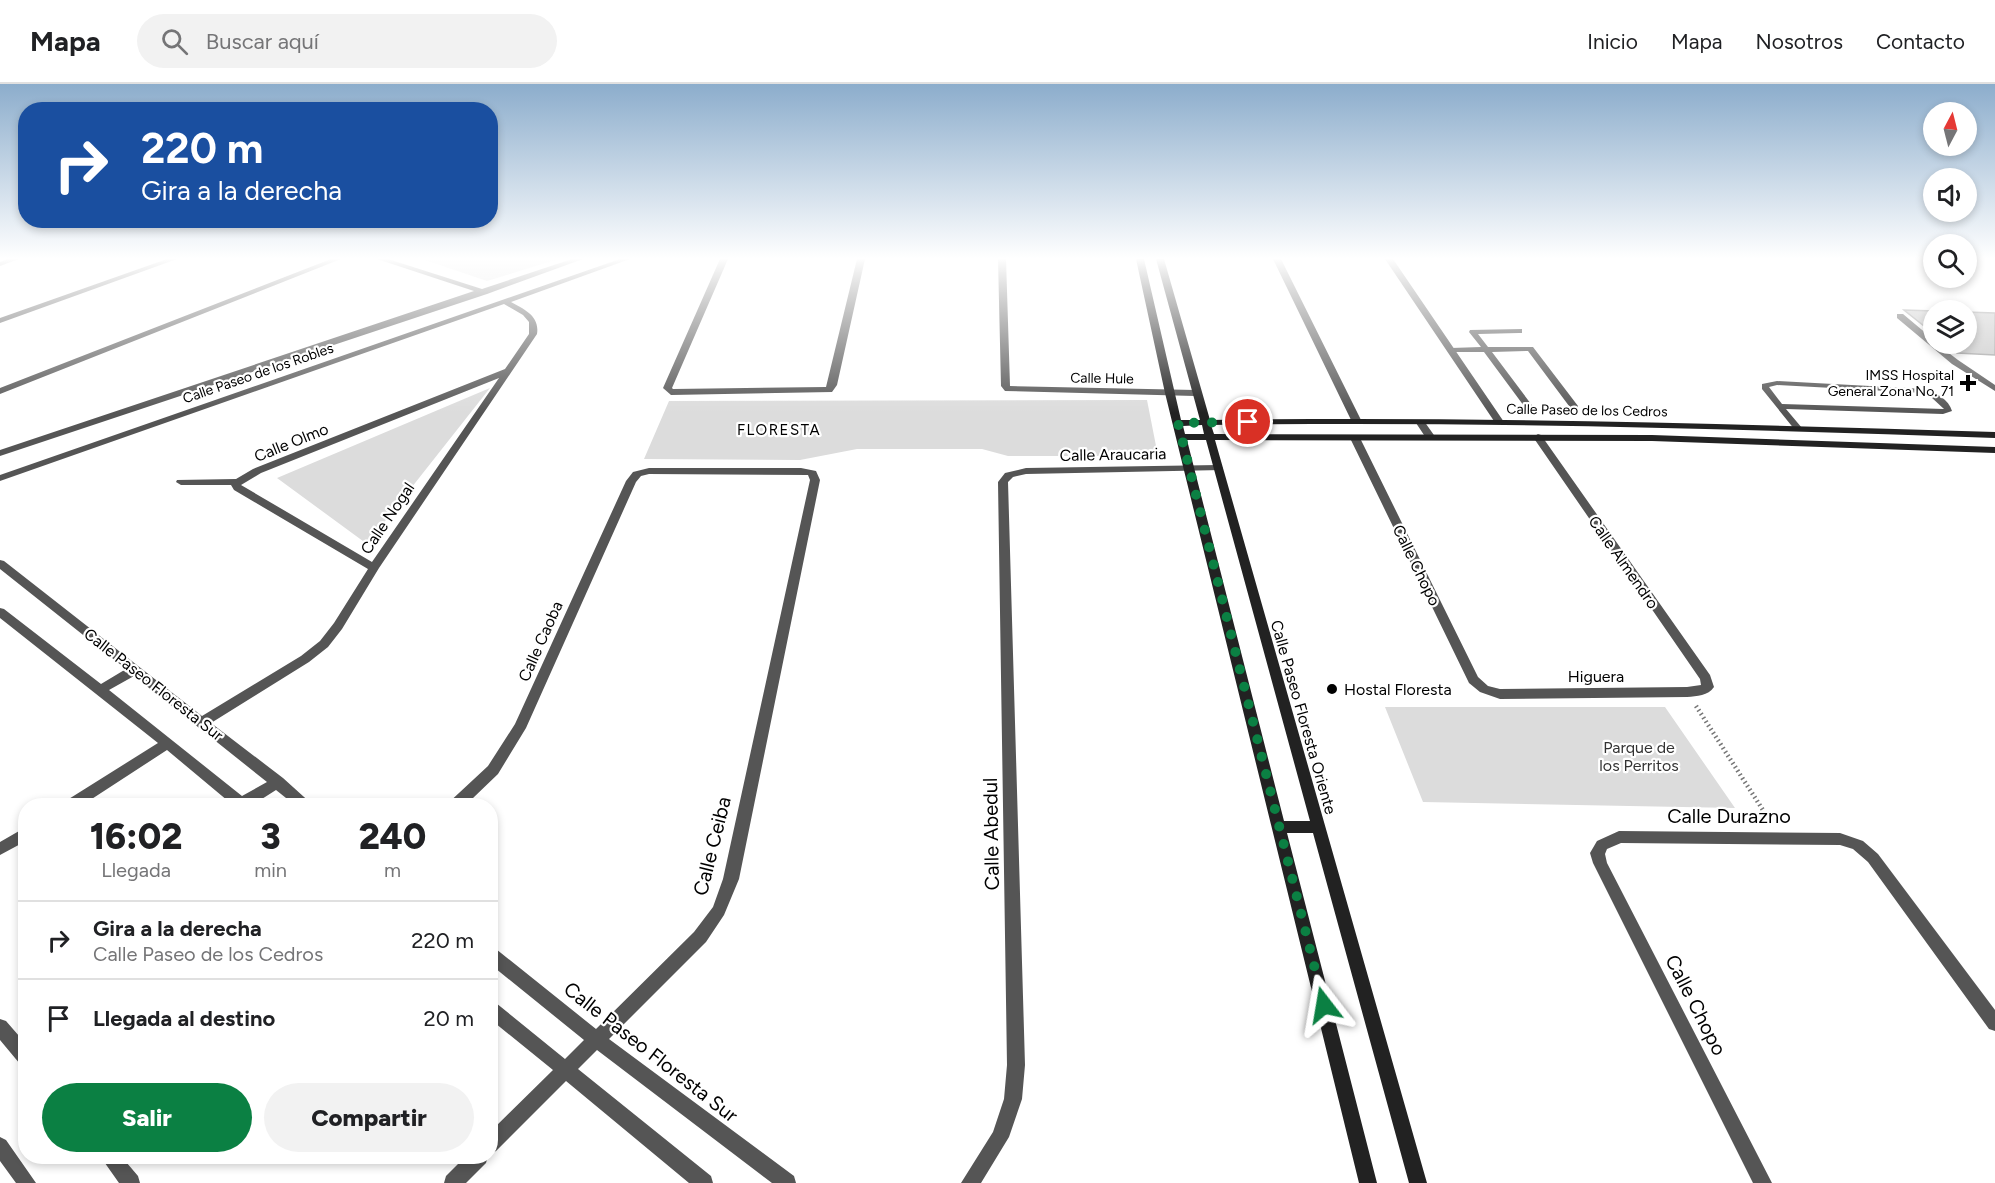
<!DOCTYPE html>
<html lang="es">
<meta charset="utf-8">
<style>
:root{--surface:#fff;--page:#f2f2f2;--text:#202124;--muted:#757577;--line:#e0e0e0;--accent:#0b8043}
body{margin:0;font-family:Figtree,sans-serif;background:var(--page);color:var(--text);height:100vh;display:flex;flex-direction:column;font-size:22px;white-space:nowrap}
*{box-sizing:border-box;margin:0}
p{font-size:20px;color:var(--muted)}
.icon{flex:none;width:33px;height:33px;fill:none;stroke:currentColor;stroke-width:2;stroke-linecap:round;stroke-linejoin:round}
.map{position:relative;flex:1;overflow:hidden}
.drawer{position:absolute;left:18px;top:714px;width:480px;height:366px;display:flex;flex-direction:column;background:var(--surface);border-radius:24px;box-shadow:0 3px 9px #0003}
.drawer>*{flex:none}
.top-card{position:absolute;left:18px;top:18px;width:480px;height:126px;border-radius:24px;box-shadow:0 3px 9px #0003;background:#1a4fa0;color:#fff;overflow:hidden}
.needle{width:39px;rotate:7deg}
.fabs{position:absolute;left:1923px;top:18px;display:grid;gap:12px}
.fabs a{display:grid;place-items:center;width:54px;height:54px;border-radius:50%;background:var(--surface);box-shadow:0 3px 9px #0003;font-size:30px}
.pin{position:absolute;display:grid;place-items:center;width:51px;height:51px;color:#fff;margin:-26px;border:3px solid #fff;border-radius:50%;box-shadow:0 2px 6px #0007}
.me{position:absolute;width:66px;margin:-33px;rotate:346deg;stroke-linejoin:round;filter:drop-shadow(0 0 4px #0008)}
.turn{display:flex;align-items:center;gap:21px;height:126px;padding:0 24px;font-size:27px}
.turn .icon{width:78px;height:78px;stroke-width:2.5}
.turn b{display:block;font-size:42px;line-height:51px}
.eta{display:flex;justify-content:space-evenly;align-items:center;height:102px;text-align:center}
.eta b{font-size:36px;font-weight:800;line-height:42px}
.action{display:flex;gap:12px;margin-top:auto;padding:12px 24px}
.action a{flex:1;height:69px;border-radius:36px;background:var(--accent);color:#fff;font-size:24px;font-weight:800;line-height:69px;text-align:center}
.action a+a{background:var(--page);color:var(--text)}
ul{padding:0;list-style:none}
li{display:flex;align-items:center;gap:18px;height:78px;padding:0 24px;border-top:2px solid var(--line)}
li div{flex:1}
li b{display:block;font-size:22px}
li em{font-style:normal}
header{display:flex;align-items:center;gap:36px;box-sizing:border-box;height:84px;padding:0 30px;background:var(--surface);border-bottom:2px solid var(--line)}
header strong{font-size:28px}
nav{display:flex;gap:33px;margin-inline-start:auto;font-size:21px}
.search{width:420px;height:54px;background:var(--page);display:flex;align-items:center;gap:15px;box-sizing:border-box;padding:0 21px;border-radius:33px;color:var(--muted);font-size:22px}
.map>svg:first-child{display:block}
.green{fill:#dcdcdc}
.building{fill:#c4c4c4;stroke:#999;stroke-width:1.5}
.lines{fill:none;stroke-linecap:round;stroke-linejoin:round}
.path{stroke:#777;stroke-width:4.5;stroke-dasharray:1.5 3;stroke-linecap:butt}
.lane{fill:#555;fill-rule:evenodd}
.street{fill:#555;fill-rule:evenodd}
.secondary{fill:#222;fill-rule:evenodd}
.route{stroke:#0b8043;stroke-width:10;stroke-dasharray:0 18}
.poi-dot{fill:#000;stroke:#fff;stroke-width:2}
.labels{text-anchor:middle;stroke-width:4.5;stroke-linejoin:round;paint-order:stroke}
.far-street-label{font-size:14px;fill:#000;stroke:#fff}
.far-poi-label{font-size:14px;fill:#000;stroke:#fff;text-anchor:end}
.far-neighbourhood-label{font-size:15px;letter-spacing:1.5px;fill:#000;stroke:#fff}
.street-label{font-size:16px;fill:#000;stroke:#fff}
.poi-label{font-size:16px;fill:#000;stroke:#fff;text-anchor:start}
.park-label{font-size:16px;fill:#333;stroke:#fff}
.near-street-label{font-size:20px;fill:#000;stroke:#fff}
</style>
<header>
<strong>Mapa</strong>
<div class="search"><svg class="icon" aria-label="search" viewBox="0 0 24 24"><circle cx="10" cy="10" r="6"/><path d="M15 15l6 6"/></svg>Buscar aquí</div>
<nav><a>Inicio</a><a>Mapa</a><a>Nosotros</a><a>Contacto</a></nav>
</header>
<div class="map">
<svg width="1995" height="1099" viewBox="0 0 1995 1099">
<rect width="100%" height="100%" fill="#fff"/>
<!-- green -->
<path class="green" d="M422 175H559L487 197Z
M490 304 367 460 277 394Z
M1147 316 1158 372H1008L982 365H857L800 376 644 375 669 317Z
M1385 623H1665L1735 724 1423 718Z"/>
<!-- building -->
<path class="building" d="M1904 226 1934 227V250Z
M1966 228 1995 229V271L1957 269 1945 260H1966Z"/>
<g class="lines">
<!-- path -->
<path class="path" d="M1696 622 1770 737"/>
<!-- lane -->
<path class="lane" d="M1897 230H1903L1934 256V260H1937L1958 276 1995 301V307L1952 280 1897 234Z
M1522 245V249H1519L1478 250 1488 263H1533L1578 322V326H1572L1528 267 1492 268 1534 324 1530 326H1527L1484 268H1451L1447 266 1451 264 1481 263 1469 248 1470 246Z
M1777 297 1925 305C1936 308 1949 316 1952 327L1943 330 1786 325 1802 344 1798 346H1795L1762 305V300ZM1777 301 1924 309 1931 313 1944 325 1782 320 1769 303Z"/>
<!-- street -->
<path class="street" d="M8 175H19L0 182V178Z
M167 175H177L0 239V234Z
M331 175H341L0 310V304Z
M377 175H388L482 205 572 175H583L487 210 0 372V366L474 207Z
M620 175H630L511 218C524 225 540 232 537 250L379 484 342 545 328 563 309 578 211 639 283 694 314 722H296L276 706 251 722H234L167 666 81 722H62L64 718 158 659 0 534V524L4 525 101 600 126 585 0 485V476L4 477 202 632 301 572 320 557 334 539 368 485 234 406 231 401H181L176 398 177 396 236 395 253 385 505 285 529 250V238L523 231 504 220 0 397V391ZM499 294 372 478 241 401 261 389ZM134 592 267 698 242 712 109 606Z
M720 175H728L672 304 673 305 826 303 857 175H865L837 301 832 308 671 311 663 304Z
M998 175H1006L1010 302 1195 306 1200 309 1195 312 1005 307 1001 302Z
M1273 175H1281L1362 338 1360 340H1354L1352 338Z
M1385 175H1393L1504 338 1502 340H1496Z
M1421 336 1424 337 1436 354 1434 356H1428L1426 354 1416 339Z
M1538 350 1541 351 1710 591 1714 603C1708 612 1697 612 1687 613L1500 615 1480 608 1469 599 1350 354 1352 352H1358L1360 354 1478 593 1488 602 1500 605 1687 603 1701 601 1700 595 1533 353Z
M1218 381 1223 384 1222 386 1026 390 1013 393 1008 398 1025 981 1022 1015 1009 1053 981 1099H961L993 1048 1004 1015 1007 981 998 398 1005 389 1026 384Z
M649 384H801L816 387 820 396 739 795 724 831 706 858 609 955 794 1092 796 1099H772L597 966 578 985 711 1092 713 1099H689L566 997 496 1067 490 1070V1048L553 986 490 935V917L496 919 565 975 584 956 490 880V863L496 865 596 945 694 848 713 823 723 795 810 396 808 391 649 390 641 392 636 398 526 644 498 690 473 714 463 722H445L488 682 515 640 626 397 633 388Z
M26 743V757L0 771V758Z
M1619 747 1840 749 1863 757 1878 770 1995 926V947L1989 945 1868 778 1853 765 1840 761 1621 759 1607 765 1605 770 1607 779 1772 1099H1753L1593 779 1590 769 1597 757Z
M0 935 6 937 26 960V982L20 980 0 956Z
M0 1053 6 1056 36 1099H16L0 1077Z
M100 1072H121L138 1092 140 1099H119Z
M466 1072H488L486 1079 466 1099H444L446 1092Z"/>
<!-- secondary -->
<path class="secondary" d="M1136 175H1144L1181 336H1200L1156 175H1164L1210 336C1471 332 1733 340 1995 348V354C1734 345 1473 337 1211 341L1214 350 1652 351 1995 363V369L1652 357 1215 356 1427 1099H1409L1313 749H1287L1377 1099H1359L1165 309ZM1202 341 1204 350H1185L1183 342ZM1187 356H1206L1310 737H1284Z"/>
</g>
<!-- sky -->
<linearGradient id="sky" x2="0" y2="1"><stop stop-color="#8cadcc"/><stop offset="0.53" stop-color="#fff"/><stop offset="1" stop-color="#fff" stop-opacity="0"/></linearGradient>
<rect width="1995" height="329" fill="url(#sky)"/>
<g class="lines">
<!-- route -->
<path class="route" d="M1248 338 1178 339 1324 921"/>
</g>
<!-- markers -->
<g class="poi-dot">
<path d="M1965 290h6v6h6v6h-6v6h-6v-6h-6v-6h6z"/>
<circle cx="1332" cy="605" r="6"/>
</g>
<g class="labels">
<!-- far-street labels -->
<g class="far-street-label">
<text transform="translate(258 289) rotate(-19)" y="5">Calle Paseo de los Robles</text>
<text transform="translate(1102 294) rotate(1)" y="5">Calle Hule</text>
<text transform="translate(1587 326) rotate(1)" y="5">Calle Paseo de los Cedros</text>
</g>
<!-- far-poi labels -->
<g class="far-poi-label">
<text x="1954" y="296">IMSS Hospital<tspan x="1954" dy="16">General Zona No. 71</tspan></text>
</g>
<!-- far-neighbourhood labels -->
<g class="far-neighbourhood-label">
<text x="779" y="351">FLORESTA</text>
</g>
<!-- street labels -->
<g class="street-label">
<text transform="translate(291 358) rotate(-22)" y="6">Calle Olmo</text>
<text transform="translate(1113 370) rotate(-1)" y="6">Calle Araucaria</text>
<text transform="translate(387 434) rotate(-56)" y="6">Calle Nogal</text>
<text transform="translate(1624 478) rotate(55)" y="6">Calle Almendro</text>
<text transform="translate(1417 481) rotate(64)" y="6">Calle Chopo</text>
<text transform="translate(540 557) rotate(-66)" y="6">Calle Caoba</text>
<text x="1596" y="598">Higuera</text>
<text transform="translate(154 600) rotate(38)" y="6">Calle Paseo Floresta Sur</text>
<text transform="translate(1304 633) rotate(74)" y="6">Calle Paseo Floresta Oriente</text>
</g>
<!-- poi labels -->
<g class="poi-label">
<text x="1344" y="611">Hostal Floresta</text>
</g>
<!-- park labels -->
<g class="park-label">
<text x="1639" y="669">Parque de<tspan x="1639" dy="18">los Perritos</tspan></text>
</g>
<!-- near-street labels -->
<g class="near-street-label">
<text x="1729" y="739">Calle Durazno</text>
<text transform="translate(991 750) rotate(-91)" y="7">Calle Abedul</text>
<text transform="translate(712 762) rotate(-76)" y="7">Calle Ceiba</text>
<text transform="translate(1696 921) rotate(63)" y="7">Calle Chopo</text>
<text transform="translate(651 968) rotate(38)" y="7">Calle Paseo Floresta Sur</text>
</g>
</g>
</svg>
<div class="fabs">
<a><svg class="needle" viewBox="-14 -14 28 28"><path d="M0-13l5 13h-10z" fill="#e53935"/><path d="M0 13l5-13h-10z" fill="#757577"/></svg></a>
<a><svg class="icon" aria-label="sound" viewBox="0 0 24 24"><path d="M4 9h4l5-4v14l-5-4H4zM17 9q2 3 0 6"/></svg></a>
<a><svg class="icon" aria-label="search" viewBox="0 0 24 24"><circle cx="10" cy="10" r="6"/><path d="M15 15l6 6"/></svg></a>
<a><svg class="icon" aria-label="layers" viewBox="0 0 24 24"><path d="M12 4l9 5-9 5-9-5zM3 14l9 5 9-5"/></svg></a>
</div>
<div class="pin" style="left:1248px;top:338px;background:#d93025"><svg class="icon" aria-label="arrive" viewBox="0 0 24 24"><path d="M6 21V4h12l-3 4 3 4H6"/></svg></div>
<svg class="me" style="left:1324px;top:921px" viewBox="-20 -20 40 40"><path d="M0-17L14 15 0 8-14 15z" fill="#0b8043" stroke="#fff" stroke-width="4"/></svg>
<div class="top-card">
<div class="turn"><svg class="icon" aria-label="right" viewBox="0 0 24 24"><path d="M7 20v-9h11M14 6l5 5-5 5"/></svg><div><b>220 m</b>Gira a la derecha</div></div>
</div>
<section class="drawer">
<div class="eta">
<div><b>16:02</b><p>Llegada</p></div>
<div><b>3</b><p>min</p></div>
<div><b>240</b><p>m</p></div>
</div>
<ul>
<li><svg class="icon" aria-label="right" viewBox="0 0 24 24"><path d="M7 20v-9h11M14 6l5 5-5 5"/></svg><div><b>Gira a la derecha</b><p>Calle Paseo de los Cedros</p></div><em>220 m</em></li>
<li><svg class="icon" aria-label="arrive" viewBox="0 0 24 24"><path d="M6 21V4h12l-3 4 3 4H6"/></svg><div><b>Llegada al destino</b></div><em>20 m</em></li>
</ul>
<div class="action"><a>Salir</a><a>Compartir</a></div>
</section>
</div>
